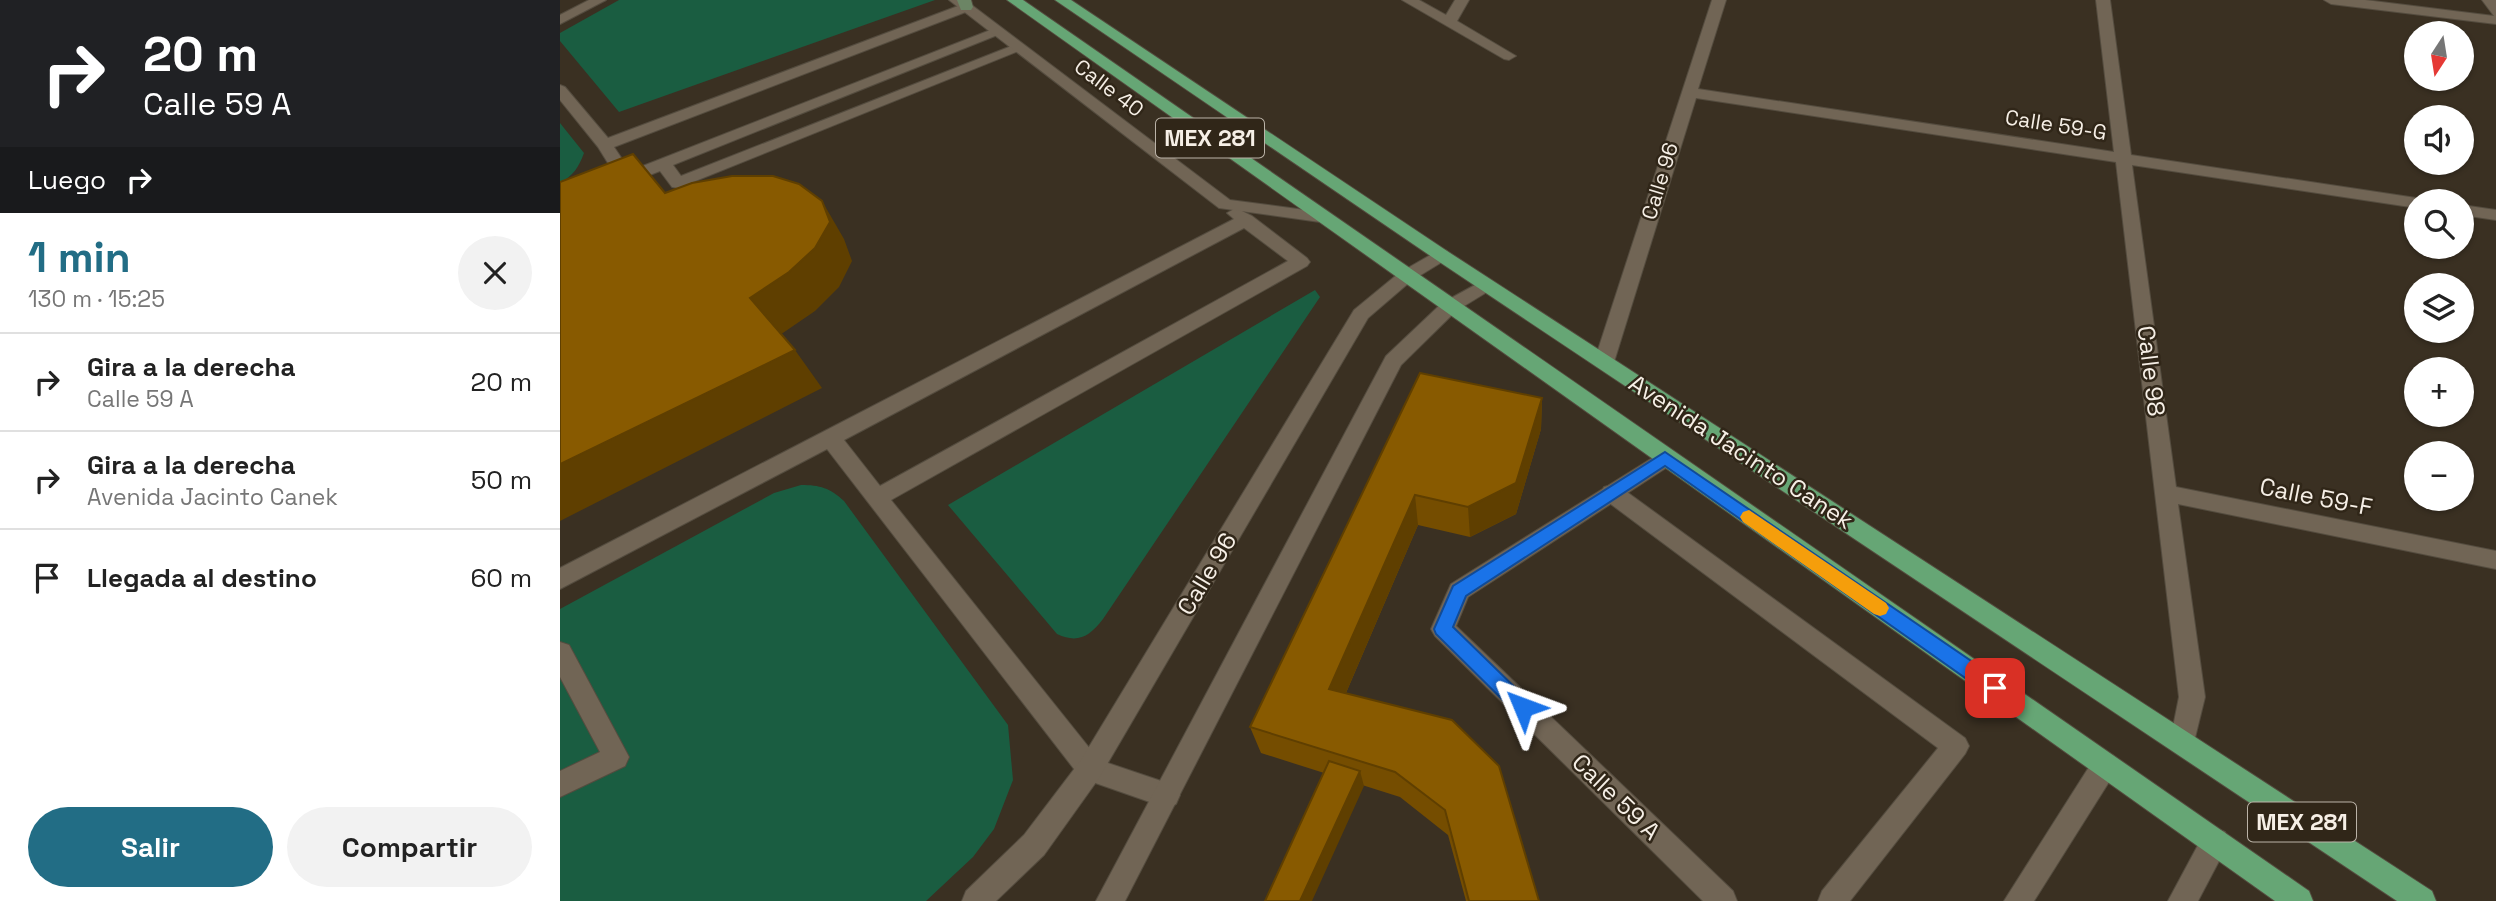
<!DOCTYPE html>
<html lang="es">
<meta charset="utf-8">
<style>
:root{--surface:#fff;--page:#f2f2f2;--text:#222;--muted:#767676;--line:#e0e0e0;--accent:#226d85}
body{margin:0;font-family:"Space Grotesk",sans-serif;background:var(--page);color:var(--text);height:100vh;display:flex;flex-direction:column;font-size:26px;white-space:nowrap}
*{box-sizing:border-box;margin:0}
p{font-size:23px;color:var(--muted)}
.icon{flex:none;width:38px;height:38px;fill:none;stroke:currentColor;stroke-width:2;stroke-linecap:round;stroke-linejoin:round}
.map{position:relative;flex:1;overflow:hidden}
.sheet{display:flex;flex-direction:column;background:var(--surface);width:560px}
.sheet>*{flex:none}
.hud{background:#202124;color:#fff;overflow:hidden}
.needle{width:46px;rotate:192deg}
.buttons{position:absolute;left:1844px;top:21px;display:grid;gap:14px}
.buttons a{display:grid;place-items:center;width:70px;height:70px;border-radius:50%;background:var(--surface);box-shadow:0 2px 5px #0004;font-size:35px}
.pin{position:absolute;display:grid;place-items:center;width:60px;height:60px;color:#fff;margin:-30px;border-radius:14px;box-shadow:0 4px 10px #0006}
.me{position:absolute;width:77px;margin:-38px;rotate:314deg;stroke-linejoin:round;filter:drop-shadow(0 0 5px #0008)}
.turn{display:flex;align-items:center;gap:24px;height:147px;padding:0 28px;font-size:32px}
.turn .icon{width:91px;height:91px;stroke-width:2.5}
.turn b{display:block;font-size:49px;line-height:60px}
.then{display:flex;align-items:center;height:66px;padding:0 28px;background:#0003;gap:14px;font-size:26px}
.round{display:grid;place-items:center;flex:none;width:74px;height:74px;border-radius:37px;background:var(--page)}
.overview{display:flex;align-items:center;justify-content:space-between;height:119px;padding:0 28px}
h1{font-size:42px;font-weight:600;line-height:52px;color:var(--accent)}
.cta{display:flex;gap:14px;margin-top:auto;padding:14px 28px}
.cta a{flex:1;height:80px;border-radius:42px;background:var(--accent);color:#fff;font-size:28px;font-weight:600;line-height:80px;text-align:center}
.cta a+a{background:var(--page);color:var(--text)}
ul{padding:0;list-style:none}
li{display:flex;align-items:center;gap:21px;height:98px;padding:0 28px;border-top:2px solid var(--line)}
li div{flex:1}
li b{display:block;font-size:26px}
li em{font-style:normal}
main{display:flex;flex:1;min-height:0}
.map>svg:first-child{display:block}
.green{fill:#1a5d41}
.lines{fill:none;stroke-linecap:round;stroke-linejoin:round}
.lane-casing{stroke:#544c3f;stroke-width:2}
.street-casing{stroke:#544c3f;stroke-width:2}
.secondary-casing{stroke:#544c3f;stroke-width:2}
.primary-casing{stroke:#544c3f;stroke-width:2}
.lane{fill:#716555;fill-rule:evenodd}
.street{fill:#716555;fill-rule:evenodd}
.secondary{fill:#6c8565;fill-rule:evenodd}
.primary{fill:#66a675;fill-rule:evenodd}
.wall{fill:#754d00}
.shaded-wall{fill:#5f3f00}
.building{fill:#885a00;stroke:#5f3f00;stroke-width:2}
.route{fill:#1a73e8;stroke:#114b97;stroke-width:2}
.slow{fill:#f59e0b}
.labels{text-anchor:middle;stroke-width:5;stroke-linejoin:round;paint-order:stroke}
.far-street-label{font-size:21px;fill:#f6efe6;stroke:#302618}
.shield{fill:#302618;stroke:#bbb3a8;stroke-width:2}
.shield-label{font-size:23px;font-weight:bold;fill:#f6efe6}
.street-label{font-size:24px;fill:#f6efe6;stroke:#302618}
</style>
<main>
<section class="sheet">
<div class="hud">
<div class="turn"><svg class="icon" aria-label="right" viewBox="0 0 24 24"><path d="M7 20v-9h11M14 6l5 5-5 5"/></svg><div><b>20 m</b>Calle 59 A</div></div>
<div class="then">Luego<svg class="icon" aria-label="right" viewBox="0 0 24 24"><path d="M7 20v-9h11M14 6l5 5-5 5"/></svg></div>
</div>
<div class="overview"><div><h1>1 min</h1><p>130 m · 15:25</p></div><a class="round"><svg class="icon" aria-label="close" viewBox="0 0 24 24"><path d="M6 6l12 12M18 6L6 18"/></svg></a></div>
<ul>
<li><svg class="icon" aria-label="right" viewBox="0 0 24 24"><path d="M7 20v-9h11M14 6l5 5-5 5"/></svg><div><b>Gira a la derecha</b><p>Calle 59 A</p></div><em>20 m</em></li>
<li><svg class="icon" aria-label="right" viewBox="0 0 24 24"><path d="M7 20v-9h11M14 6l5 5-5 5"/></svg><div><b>Gira a la derecha</b><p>Avenida Jacinto Canek</p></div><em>50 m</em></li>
<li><svg class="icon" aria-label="arrive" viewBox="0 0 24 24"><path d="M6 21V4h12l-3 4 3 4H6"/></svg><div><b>Llegada al destino</b></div><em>60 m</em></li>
</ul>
<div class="cta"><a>Salir</a><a>Compartir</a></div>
</section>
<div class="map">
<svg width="1936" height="901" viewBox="0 0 1936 901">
<rect width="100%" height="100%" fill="#3a3022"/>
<!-- green -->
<path class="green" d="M59 0H375L59 112 0 41V33Z
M0 123 24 153C19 167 13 176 0 183Z
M755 290 760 297 543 619C530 636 518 644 497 634L388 505Z
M241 485C260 485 270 488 284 501L448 725 453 780 434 829 413 857 366 901H0V609L214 493Z"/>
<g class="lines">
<defs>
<path id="lane" d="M406 3 411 4V10L54 147 70 171 433 29H443L445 32 113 165 121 176 454 45 459 44 466 48 118 188 112 187 100 171 67 184H55L53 180 56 176 38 147 0 100V85L5 87 48 138Z
M676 208 692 216 747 258 750 262 747 266 331 500 539 760 616 786 620 795 616 804 607 808 521 778 267 449 0 589V568L674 219 667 213ZM684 228 728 261 320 486 284 440Z
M1052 485 1060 487 1405 738 1409 746 1405 754 1290 901H1258L1262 891 1378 748 1044 499 1041 493 1044 487Z
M0 642 9 645 69 757 65 766 0 797V771L40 752 0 677Z"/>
<path id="street" d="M29 0H46L0 24V15Z
M389 0H405L670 200 760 212 769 217 760 222 659 208Z
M842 0H859L886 15 895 0H909L897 21 956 56 949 60 944 59Z
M1152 0H1166L1138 89 1554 152 1536 0H1550L1571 155 1863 199 1864 201H1857V208L1572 165 1616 487 1936 551V569L1618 504 1645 697 1632 750 1623 754 1614 750 1610 742 1619 697 1556 162 1136 98 1054 362 1051 367H1037L1034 362Z
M1764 0H1805L1934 16 1922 0H1936V24L1771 4Z
M1902 205 1936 210V220L1902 215Z
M881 249 887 251 890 255 887 259 851 281 808 318 539 778 484 855 436 901H402L406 891 464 835 521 760 794 310 839 273Z
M926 279 932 281 935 285 932 289 896 311 841 365 565 901H536L826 356 882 303Z
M1105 450 1112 452 1116 458 1112 464 908 597 896 626 1173 891 1177 901H1143L875 636 871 629 891 584Z
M1545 753 1554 756 1558 765 1554 774 1474 901H1444L1536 756Z
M1655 828 1665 832 1669 842 1638 901H1608L1645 832Z"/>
<path id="secondary" d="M397 0H411L413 7 411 10H401Z"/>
<path id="primary" d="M447 0H463L1749 891 1753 901H1715Z
M495 0H511L887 251 1872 891 1876 901H1837L875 259Z"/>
</defs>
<!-- lane casing -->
<use href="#lane" class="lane-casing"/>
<!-- street casing -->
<use href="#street" class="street-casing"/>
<!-- secondary casing -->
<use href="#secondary" class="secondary-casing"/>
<!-- primary casing -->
<use href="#primary" class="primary-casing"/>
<!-- lane -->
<use href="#lane" class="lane"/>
<!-- street -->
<use href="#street" class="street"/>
<!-- secondary -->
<use href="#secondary" class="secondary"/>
<!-- primary -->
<use href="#primary" class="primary"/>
</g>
<!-- wall -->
<path class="wall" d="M860 373 982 398 981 429 956 514 910 537 858 525 786 693 979 901H906L888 835 840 797 701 753 690 727Z"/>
<!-- shaded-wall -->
<path class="shaded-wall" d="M262 201 284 239 292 261 279 287 255 311 217 337 190 298Z
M235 350 262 388 0 521V464Z
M982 398 981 429 956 514 910 537 908 507Z
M855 495 858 525 776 716 769 689Z
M800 771 804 786 752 901H740Z"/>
<!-- building -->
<path class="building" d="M73 154 105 193 132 183 172 176H213L239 184 262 201 270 222 255 248 229 272 190 298 235 350 0 464V182Z
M860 373 982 398 956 483 908 507 855 495 769 689 892 720 939 766 979 901H909L885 810 835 772 690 727Z
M769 761 800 771 740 901H705Z"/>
<!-- route -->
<path class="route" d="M1105 452 1442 682 1444 688 1442 694 1435 697 1428 694 1105 466 906 596 893 627 969 701 972 707 969 713 963 715 956 713 876 634 874 629 893 586Z"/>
<!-- slow -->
<path class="slow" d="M1189 510 1326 603 1329 608 1326 614 1320 616 1314 614 1183 522 1180 517 1183 512Z"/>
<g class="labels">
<!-- far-street labels -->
<g class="far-street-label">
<text transform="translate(549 88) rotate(37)" y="7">Calle 40</text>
<text transform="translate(1496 125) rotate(9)" y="7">Calle 59-G</text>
<text transform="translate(1100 181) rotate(-73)" y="7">Calle 96</text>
</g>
<!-- shield labels -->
<g class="shield">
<rect x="596" y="118.5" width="108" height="39" rx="5"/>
<rect x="1688" y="802.5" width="108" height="39" rx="5"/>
</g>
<g class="shield-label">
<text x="650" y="146">MEX 281</text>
<text x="1742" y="830">MEX 281</text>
</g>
<!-- street labels -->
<g class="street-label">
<text transform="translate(1591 371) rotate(83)" y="8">Calle 98</text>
<text transform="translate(1181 452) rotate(33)" y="8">Avenida Jacinto Canek</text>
<text transform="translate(1756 497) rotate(11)" y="8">Calle 59-F</text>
<text transform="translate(647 574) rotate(-59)" y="8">Calle 96</text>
<text transform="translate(1056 797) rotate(44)" y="8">Calle 59 A</text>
</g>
</g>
</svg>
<div class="buttons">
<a><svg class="needle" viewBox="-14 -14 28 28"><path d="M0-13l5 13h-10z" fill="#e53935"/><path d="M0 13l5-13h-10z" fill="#767676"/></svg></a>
<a><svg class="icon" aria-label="sound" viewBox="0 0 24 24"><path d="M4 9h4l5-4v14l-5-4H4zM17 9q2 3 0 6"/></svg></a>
<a><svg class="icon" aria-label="search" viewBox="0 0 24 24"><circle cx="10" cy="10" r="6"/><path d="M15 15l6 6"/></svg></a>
<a><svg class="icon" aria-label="layers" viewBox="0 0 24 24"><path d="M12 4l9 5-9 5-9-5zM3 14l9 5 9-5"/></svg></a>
<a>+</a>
<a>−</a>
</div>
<div class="pin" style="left:1435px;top:688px;background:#d93025"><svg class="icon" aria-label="arrive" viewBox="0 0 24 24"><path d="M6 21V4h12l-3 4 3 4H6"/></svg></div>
<svg class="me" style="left:963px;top:707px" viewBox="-20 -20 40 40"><path d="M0-17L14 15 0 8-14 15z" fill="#1a73e8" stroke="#fff" stroke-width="4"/></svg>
</div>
</main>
